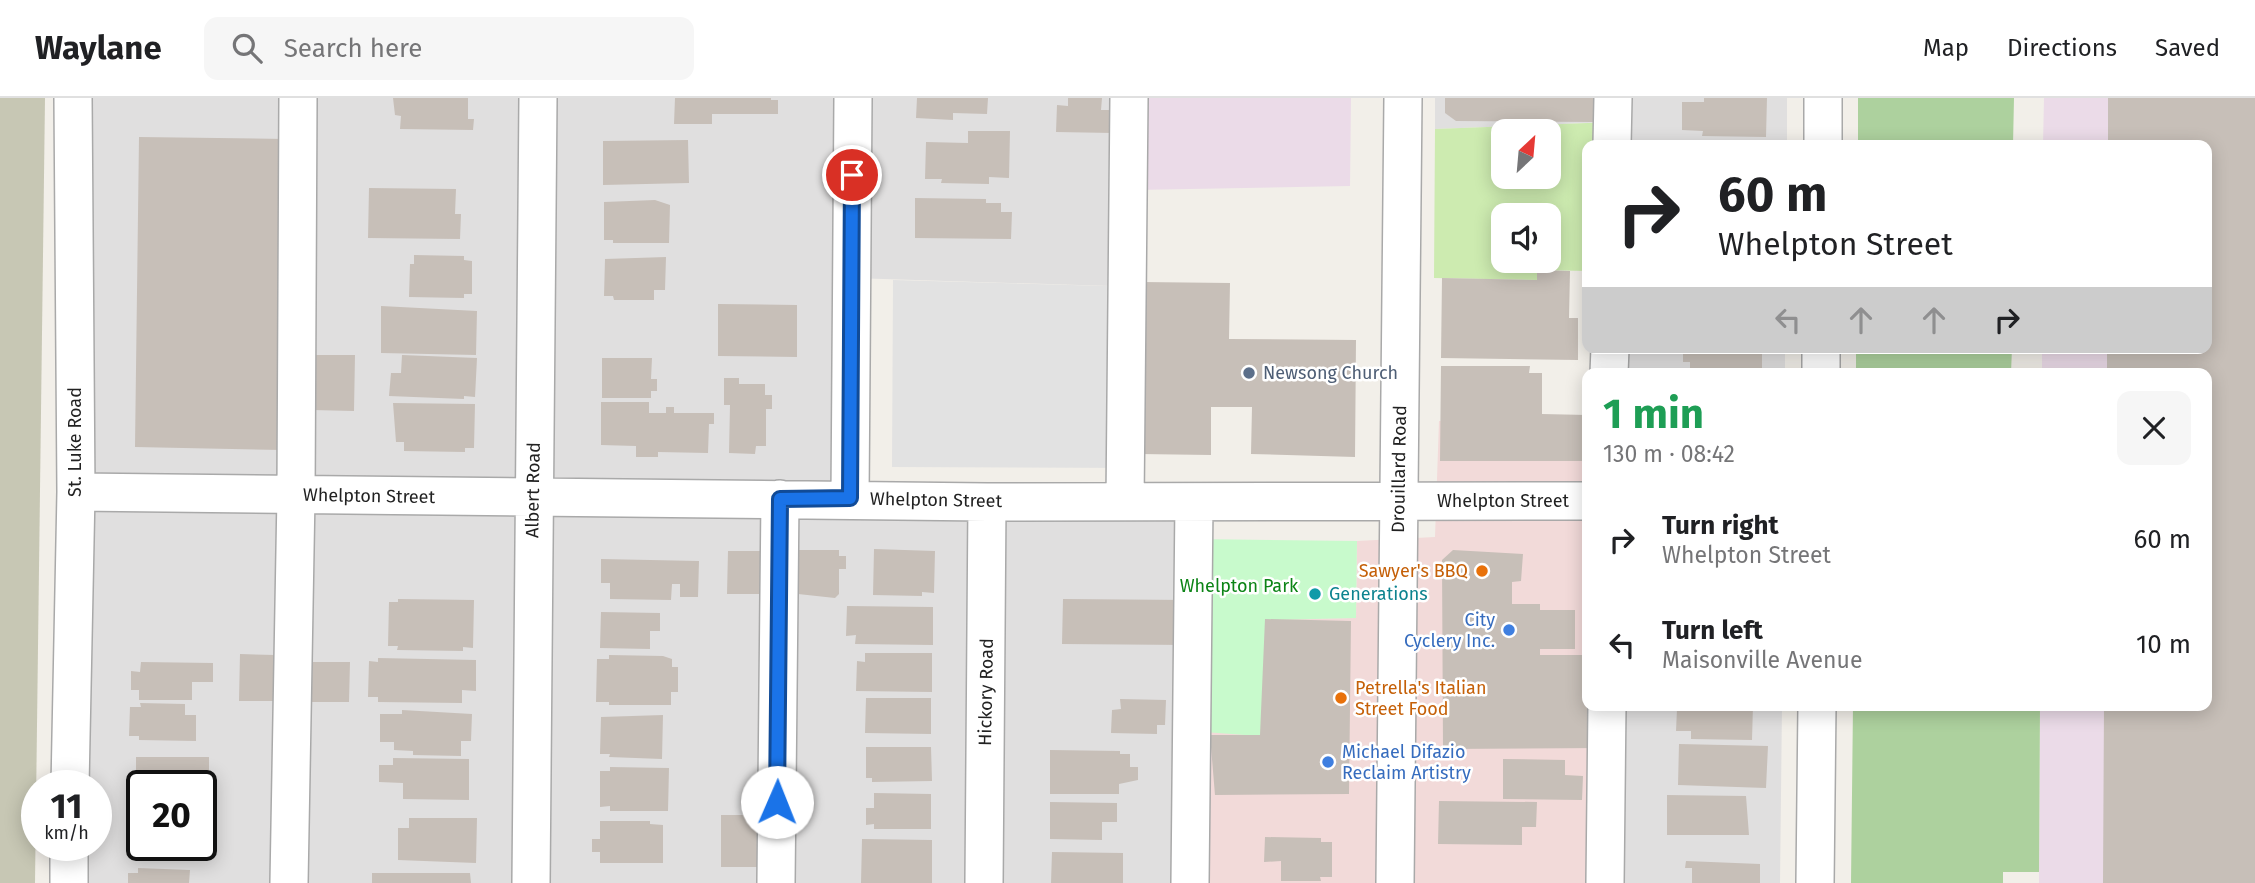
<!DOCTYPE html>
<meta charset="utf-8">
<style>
:root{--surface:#fff;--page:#f6f6f6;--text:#202124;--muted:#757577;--line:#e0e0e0}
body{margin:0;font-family:"Fira Sans",sans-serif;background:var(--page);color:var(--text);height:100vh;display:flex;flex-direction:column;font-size:26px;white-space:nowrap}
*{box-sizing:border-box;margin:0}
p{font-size:23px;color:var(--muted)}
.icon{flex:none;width:38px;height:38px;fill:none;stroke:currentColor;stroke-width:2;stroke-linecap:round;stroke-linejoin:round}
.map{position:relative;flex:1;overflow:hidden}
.sheet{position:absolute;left:1582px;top:270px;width:630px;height:343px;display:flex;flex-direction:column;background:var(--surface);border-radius:14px;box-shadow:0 4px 18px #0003}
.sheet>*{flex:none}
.top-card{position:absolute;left:1582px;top:42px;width:630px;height:214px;border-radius:14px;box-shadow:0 4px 18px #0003;background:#fff;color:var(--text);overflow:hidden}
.needle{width:46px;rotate:26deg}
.buttons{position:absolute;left:1491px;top:21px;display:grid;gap:14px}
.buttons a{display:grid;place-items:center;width:70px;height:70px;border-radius:14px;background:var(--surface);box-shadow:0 4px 18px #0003;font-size:35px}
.speed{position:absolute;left:21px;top:672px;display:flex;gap:14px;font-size:35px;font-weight:700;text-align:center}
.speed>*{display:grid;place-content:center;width:91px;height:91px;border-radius:50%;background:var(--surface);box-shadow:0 4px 18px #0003;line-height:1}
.speed small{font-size:18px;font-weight:400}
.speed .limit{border:4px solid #111;border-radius:10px;background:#fff;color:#111}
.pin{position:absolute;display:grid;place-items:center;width:60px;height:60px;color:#fff;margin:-30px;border:4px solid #fff;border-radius:50%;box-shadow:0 2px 7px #0007}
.me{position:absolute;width:77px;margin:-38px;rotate:1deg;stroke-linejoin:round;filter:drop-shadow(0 0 5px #0008)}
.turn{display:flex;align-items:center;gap:24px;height:147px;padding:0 21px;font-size:32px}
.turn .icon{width:91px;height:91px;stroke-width:2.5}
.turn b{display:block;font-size:49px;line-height:60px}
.lanes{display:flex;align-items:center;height:66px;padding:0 21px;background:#0003;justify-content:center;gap:35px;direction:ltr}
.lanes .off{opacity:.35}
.round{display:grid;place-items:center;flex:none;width:74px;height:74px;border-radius:14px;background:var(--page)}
.headline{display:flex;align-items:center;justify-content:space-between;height:119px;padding:0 21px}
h1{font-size:42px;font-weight:700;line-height:52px;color:#1e9e55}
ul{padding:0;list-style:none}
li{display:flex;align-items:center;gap:21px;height:105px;padding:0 21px}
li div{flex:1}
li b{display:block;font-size:26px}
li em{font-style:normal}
header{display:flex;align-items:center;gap:42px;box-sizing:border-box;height:98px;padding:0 35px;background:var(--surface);border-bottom:2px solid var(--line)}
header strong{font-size:33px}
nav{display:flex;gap:38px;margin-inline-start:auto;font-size:24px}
.search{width:490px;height:63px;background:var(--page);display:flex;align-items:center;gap:18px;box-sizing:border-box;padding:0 24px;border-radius:14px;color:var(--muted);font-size:26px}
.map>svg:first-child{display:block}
.residential{fill:#e0dfdf;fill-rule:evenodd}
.commercial{fill:#f2dad9}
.industrial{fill:#ebdbe8}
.construction{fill:#c7c7b4}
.grass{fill:#cdebb0;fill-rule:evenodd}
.forest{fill:#add19e}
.park{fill:#c8facc}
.parking{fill:#e2e2e2}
.building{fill:#c7bfb8}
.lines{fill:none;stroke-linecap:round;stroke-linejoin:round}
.minor-casing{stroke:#a9a9a9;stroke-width:40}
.minor{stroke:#fff;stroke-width:37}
.route-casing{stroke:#114b97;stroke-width:18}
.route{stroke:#1a73e8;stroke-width:12}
.service-dot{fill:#5c6f8a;stroke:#fff;stroke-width:2.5}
.food-dot{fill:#e8710a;stroke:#fff;stroke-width:2.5}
.culture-dot{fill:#0f9aa8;stroke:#fff;stroke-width:2.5}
.shop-dot{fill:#3f7fe0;stroke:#fff;stroke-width:2.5}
.labels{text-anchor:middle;stroke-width:5;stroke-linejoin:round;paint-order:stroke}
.service-label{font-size:18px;fill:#4e5e75;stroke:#fff;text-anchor:start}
.street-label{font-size:18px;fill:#222;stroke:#fff}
.food-label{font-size:18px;fill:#c56008;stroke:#fff;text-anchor:end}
.park-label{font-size:18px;fill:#0c8416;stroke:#fff}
.culture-label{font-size:18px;fill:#0d838f;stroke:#fff;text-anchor:start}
.shop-label{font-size:18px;fill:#366cbe;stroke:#fff;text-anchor:end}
</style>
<header>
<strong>Waylane</strong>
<div class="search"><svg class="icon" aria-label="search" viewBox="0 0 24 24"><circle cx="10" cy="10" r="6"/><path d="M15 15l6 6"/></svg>Search here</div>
<nav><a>Map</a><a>Directions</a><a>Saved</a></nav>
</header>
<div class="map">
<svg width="2255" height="785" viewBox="0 0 2255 785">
<rect width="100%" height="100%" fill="#f2efe9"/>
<!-- residential -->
<path class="residential" d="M61 0H1136L1142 189 851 180 850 400 1194 404 1190 785H56V747H96V688H57ZM142 688H201V747H142Z
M1435 0H1787V47H1612V24L1435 31Z
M1611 250H1785V275H1610Z
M1607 607H1782L1780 785H1606Z"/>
<!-- commercial -->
<path class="commercial" d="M1587 322V607L1610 785H1188L1191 633 1272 521 1356 520 1357 443 1435 439 1439 323Z"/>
<!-- industrial -->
<path class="industrial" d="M1136 0H1351L1350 88 1135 92Z
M2044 0H2255V785H2039L2040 607H2207V275H2042V250H2207V47H2043Z"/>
<!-- construction -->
<path class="construction" d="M0 0H45L35 785H0Z"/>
<!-- grass -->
<path class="grass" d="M1613 24 1612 47H1587V173L1537 172V182L1434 180 1435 31ZM1503 33H1549V79H1503ZM1503 117H1549V163H1503Z"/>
<!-- forest -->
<path class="forest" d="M1858 0H2014L2013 47H1858Z
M1856 250H2012L2011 275H1856Z
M1853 607H2040L2039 774H2003V785H1851Z"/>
<!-- park -->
<path class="park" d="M1193 441 1357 443 1356 520 1272 522V639L1191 633Z"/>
<!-- parking -->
<path class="parking" d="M893 182 1142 189 1141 370 892 369Z"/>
<!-- building -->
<path class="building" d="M393 0H468V21H474L473 32 400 31 401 18 395 17Z
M675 0H771V2H778V16H712V26H674Z
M917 0H988L987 16 953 15V22L916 20Z
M1068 0H1102L1101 12H1114L1113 35 1056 34 1057 7 1068 8Z
M1445 0H1593V24L1456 23 1445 15Z
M1704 0H1767L1766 39 1702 38 1703 33 1682 32V4H1704Z
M2108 0H2255V785H2103L2104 607H2207V275H2107V250H2207V47H2108Z
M968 33H1010L1009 80 989 79V86L941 85 942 81H925L926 44 968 45Z
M139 39 286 41 282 352 135 349Z
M688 42 689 85 603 87V43Z
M1696 42 1766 44V47H1695Z
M369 90 456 91 455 116H461L460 141 368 140Z
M915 100 986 101V105H1001V114H1012L1011 141 915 140Z
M655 102 670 107 669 145H613V142H604V104Z
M414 157 464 158V162L472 163V196H464V200L409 199 410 166H414Z
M666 159 665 192H654V202H614L613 198H604L605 161Z
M1537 172 1570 173 1569 220H1578V262L1441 260 1442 180 1537 182Z
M1142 184 1230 185 1229 241 1356 242 1355 359 1251 356 1252 309H1211V357L1140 356Z
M718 206 797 207V259L718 258Z
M381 208 477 213 476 257 381 255Z
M1683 250H1762V275H1690V264H1683Z
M313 257H355L354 313 312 312Z
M402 257 477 260 475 299 464 298V301L389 298 391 275H401Z
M602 260H652L651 281H657V293H651V300H602Z
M1441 268H1530L1529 275H1542V316L1587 317V363H1440Z
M724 280H739V286H765V297H772V311H766V348H756L755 356 729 355 730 307H724Z
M601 304H649V315H666V309H674V315H714V326H709L708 355 658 354V359H636V348L601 347Z
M393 305 475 306 474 350H465V354L404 353V344H396Z
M874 451 935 453 934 495 922 494V498L873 497Z
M799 452H839V458H846V471H839V496L835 500 798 496Z
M1453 452 1523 456 1521 483 1512 484V506H1540V512H1575V551H1540V557H1587V607H1603L1602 650 1443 651 1442 462Z
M728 453H766L765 496H727Z
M601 461 699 463 698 499H680V486H672L671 502 610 501V485H601Z
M398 501 474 502 473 550 463 549V553L397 552 398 548H388L389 504H398Z
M1063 501 1188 502 1187 547 1062 546Z
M847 508 933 509V547L855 546 856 537 846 538Z
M601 514 660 515V533H650V551L600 550Z
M1265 521 1351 523 1349 696 1215 697 1210 637H1260Z
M865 555H932V594L856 593 857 563 865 564Z
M240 556 275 557 274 603H239Z
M609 557 663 558 672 561V569H678V594H671V607H609V604H596L597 561H609Z
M378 560 476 562V593L462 592V605L378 604V599H368L369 563 378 564Z
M141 564 213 565V584H192V602H139V592H131V573L140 574Z
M310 564H350L349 604H310Z
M866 600H931V636L865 635Z
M1120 601 1166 602 1165 627H1157V636L1111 635 1112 612 1121 611Z
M140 605 185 606V617H196V643L139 642V638H129L130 609H141Z
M1692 607H1753L1752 642 1691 641V633H1676L1677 611 1692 612Z
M402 612 472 616 471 643H461V658L413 657V653L394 652V644H380V616H402Z
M663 617 662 661 609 659 610 656H600L601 619Z
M1679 646 1768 648 1766 690 1678 687Z
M866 649H931L932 683 872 684V680H866Z
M1050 652 1120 653V656H1130V669H1138V682L1119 686V696H1050Z
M136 659H209V695H201V688H142V694H136Z
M393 660 469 661V702L403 701V685L379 684V667H393Z
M1503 661 1565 662V677L1583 678 1582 702 1503 701Z
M610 669 669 670 668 713H610V708L600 709V673H610Z
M874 695 931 696V731H874V726L866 727V710H874Z
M1667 697 1746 698 1749 737H1667Z
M1439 703 1537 704 1536 729H1522V747L1438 746Z
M1050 704 1117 705V724H1102V742L1050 741Z
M138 717H142V747H193V761L136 760V756H128V721L137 720Z
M721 717H760V769H721Z
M409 720H477L476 765 398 762V730H409Z
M600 723H650V726L663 727V765H600V754H592V741H600Z
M1265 739 1321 740V744H1332V779H1320L1321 783H1281V763L1264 764Z
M862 741 932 742V785H861Z
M1052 754 1123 755V785H1051Z
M1686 763 1760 766V785H1692V770H1685Z
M138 770 190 772 189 785H128V775H138Z
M372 775H470L471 785H372Z"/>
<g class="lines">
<defs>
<path id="minor" d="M1612 47 1613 0
M1823 47V0
M1609 275 1610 250
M1821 275V250
M76 394 987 404 1587 403
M850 400 853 0
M1125 404 1129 0
M70 688 76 394 73 0
M69 785V747
M289 785 296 397 298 0
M531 785 538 0
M776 785 780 401
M984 785 987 404
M1190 785 1194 404
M1395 785 1403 0
M1605 785 1607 607
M1815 785 1817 607"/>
</defs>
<!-- minor casing -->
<use href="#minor" class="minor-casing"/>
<!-- minor -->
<use href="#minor" class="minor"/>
</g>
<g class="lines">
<defs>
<path id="route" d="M777 704 780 401 850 400 852 77"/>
</defs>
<!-- route casing -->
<use href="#route" class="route-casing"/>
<!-- route -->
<use href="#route" class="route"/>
</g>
<!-- markers -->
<circle class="service-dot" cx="1249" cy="275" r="7"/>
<g class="food-dot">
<circle cx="1482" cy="473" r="7"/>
<circle cx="1341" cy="600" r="7"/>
</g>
<circle class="culture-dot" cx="1315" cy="496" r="7"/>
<g class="shop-dot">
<circle cx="1509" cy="532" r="7"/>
<circle cx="1328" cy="664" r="7"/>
</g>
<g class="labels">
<!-- service labels -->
<g class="service-label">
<text x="1263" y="281">Newsong Church</text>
</g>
<!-- street labels -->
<g class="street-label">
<text transform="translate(75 344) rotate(-90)" y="6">St. Luke Road</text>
<text transform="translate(1399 371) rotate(-89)" y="6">Drouillard Road</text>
<text transform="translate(533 392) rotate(-89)" y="6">Albert Road</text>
<text transform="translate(369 398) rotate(1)" y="6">Whelpton Street</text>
<text transform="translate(936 402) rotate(1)" y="6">Whelpton Street</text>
<text x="1503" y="409">Whelpton Street</text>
<text transform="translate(986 594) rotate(-89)" y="6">Hickory Road</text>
</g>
<!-- food labels -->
<g class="food-label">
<text x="1468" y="479">Sawyer's BBQ</text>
<text x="1355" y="596" text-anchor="start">Petrella's Italian<tspan x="1355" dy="21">Street Food</tspan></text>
</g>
<!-- park labels -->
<g class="park-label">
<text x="1239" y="494">Whelpton Park</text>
</g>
<!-- culture labels -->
<g class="culture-label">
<text x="1329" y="502">Generations</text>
</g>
<!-- shop labels -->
<g class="shop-label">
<text x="1495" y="528">City<tspan x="1495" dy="21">Cyclery Inc.</tspan></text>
<text x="1342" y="660" text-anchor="start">Michael Difazio<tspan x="1342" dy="21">Reclaim Artistry</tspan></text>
</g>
</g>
</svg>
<div class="buttons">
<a><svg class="needle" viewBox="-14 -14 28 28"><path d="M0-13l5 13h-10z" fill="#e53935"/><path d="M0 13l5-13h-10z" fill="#757577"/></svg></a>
<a><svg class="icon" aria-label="sound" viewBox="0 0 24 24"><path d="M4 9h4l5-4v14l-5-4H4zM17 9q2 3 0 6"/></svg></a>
</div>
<div class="speed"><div>11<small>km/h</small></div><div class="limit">20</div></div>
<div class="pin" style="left:852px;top:77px;background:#d93025"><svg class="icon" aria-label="arrive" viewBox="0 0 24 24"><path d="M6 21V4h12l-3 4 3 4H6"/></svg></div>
<svg class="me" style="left:777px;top:704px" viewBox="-20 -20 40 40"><circle r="19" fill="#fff"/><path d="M0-13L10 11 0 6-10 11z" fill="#1a73e8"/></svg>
<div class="top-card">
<div class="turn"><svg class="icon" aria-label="right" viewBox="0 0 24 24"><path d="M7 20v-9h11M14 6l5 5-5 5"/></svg><div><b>60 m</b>Whelpton Street</div></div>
<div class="lanes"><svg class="icon off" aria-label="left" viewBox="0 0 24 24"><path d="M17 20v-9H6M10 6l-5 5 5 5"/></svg><svg class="icon off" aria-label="ahead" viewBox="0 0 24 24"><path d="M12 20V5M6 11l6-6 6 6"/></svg><svg class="icon off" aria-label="ahead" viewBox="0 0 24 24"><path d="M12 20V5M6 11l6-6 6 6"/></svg><svg class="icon" aria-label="right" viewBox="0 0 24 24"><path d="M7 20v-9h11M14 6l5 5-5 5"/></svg></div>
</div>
<section class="sheet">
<div class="headline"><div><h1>1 min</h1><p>130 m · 08:42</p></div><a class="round"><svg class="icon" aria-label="close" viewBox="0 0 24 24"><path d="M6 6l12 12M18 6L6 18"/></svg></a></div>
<ul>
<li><svg class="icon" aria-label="right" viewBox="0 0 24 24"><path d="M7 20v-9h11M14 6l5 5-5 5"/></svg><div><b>Turn right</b><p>Whelpton Street</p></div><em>60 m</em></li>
<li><svg class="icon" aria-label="left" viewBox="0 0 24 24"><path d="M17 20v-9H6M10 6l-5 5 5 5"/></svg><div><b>Turn left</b><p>Maisonville Avenue</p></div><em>10 m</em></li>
</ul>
</section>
</div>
